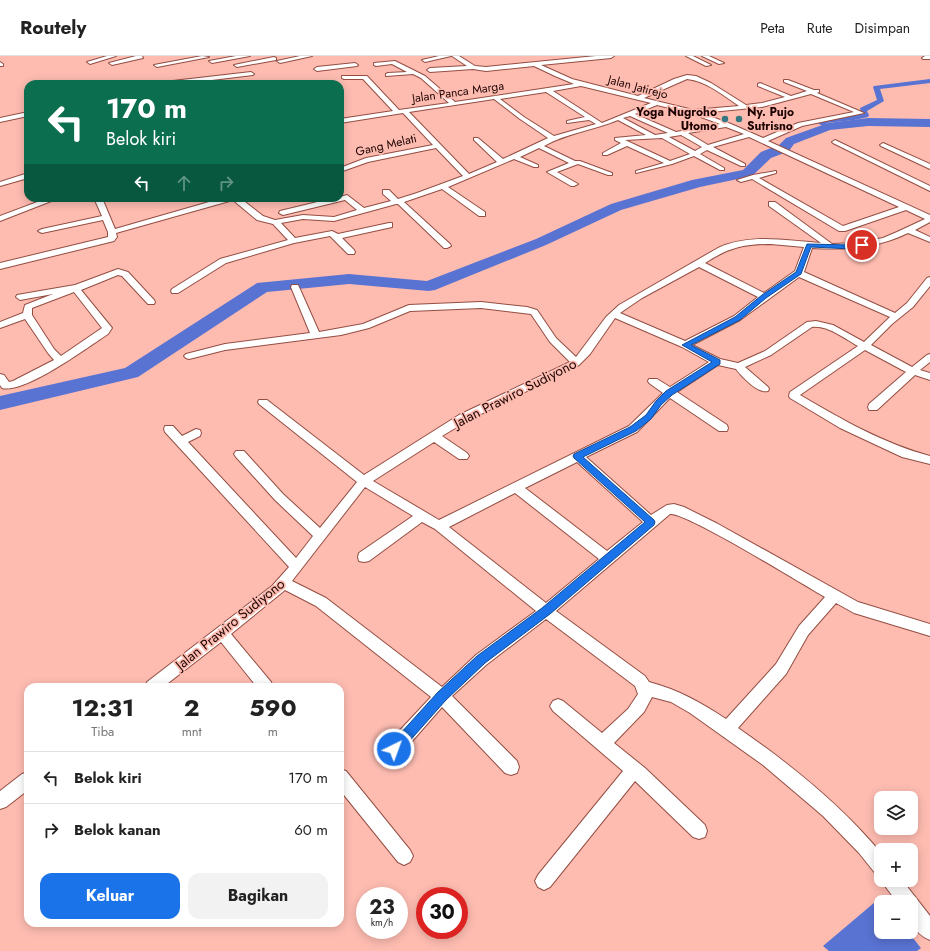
<!DOCTYPE html>
<html lang="id">
<meta charset="utf-8">
<style>
:root{--surface:#fff;--page:#f2f2f2;--text:#222;--muted:#767676;--line:#e0e0e0;--accent:#1a73e8}
body{margin:0;font-family:Jost,sans-serif;background:var(--page);color:var(--text);height:100vh;display:flex;flex-direction:column;font-size:15px;white-space:nowrap}
*{box-sizing:border-box;margin:0}
p{font-size:13px;color:var(--muted)}
.icon{flex:none;width:22px;height:22px;fill:none;stroke:currentColor;stroke-width:2;stroke-linecap:round;stroke-linejoin:round}
.map{position:relative;flex:1;overflow:hidden}
.details{position:absolute;left:24px;top:627px;width:320px;height:244px;display:flex;flex-direction:column;background:var(--surface);border-radius:12px;box-shadow:0 2px 10px #0003}
.details>*{flex:none}
.banner{position:absolute;left:24px;top:24px;width:320px;height:122px;border-radius:12px;box-shadow:0 2px 10px #0003;background:#0b6e4f;color:#fff;overflow:hidden}
.controls{position:absolute;left:874px;top:735px;display:grid;gap:8px}
.controls a{display:grid;place-items:center;width:44px;height:44px;border-radius:8px;background:var(--surface);box-shadow:0 2px 10px #0003;font-size:20px}
.speed{position:absolute;left:356px;top:831px;display:flex;gap:8px;font-size:20px;font-weight:700;text-align:center}
.speed>*{display:grid;place-content:center;width:52px;height:52px;border-radius:50%;background:var(--surface);box-shadow:0 2px 10px #0003;line-height:1}
.speed small{font-size:10px;font-weight:400}
.speed .limit{border:6px solid #d22;background:#fff;color:#111}
.pin{position:absolute;display:grid;place-items:center;width:34px;height:34px;color:#fff;margin:-17px;border:2px solid #fff;border-radius:50%;box-shadow:0 1px 4px #0007}
.me{position:absolute;width:44px;margin:-22px;rotate:42deg;stroke-linejoin:round;filter:drop-shadow(0 0 3px #0008)}
.turn{display:flex;align-items:center;gap:14px;height:84px;padding:0 16px;font-size:18px}
.turn .icon{width:52px;height:52px;stroke-width:2.5}
.turn b{display:block;font-size:28px;line-height:34px}
.lanes{display:flex;align-items:center;height:38px;padding:0 16px;background:#0003;justify-content:center;gap:20px;direction:ltr}
.lanes .off{opacity:.35}
.eta{display:flex;justify-content:space-evenly;align-items:center;height:68px;text-align:center}
.eta b{font-size:24px;font-weight:700;line-height:28px}
.button{display:flex;gap:8px;margin-top:auto;padding:8px 16px}
.button a{flex:1;height:46px;border-radius:12px;background:var(--accent);color:#fff;font-size:16px;font-weight:700;line-height:46px;text-align:center}
.button a+a{background:var(--page);color:var(--text)}
ul{padding:0;list-style:none}
li{display:flex;align-items:center;gap:12px;height:52px;padding:0 16px;border-top:1px solid var(--line)}
li div{flex:1}
li b{display:block;font-size:15px}
li em{font-style:normal}
header{display:flex;align-items:center;gap:24px;box-sizing:border-box;height:56px;padding:0 20px;background:var(--surface);border-bottom:1px solid var(--line)}
header strong{font-size:19px}
nav{display:flex;gap:22px;margin-inline-start:auto;font-size:14px}
.map>svg:first-child{display:block}
.water{fill:#5973d3}
.lines{fill:none;stroke-linecap:round;stroke-linejoin:round}
.canal{fill:#5973d3;fill-rule:evenodd}
.river{fill:#5973d3;fill-rule:evenodd}
.minor-casing{stroke:#944d42;stroke-width:2}
.minor{fill:#fff;fill-rule:evenodd}
.route{fill:#1a73e8;stroke:#114b97}
.poi-dot{fill:#317883;stroke:#febcb1;stroke-width:1.5}
.labels{text-anchor:middle;stroke-width:3.5;stroke-linejoin:round;paint-order:stroke}
.far-street-label{font-size:12px;fill:#1c0302;stroke:#febcb1}
.far-poi-label{font-size:12px;font-weight:bold;fill:#1c0302;stroke:#febcb1;text-anchor:end}
.street-label{font-size:14px;fill:#1c0302;stroke:#febcb1}
</style>
<header>
<strong>Routely</strong>
<nav><a>Peta</a><a>Rute</a><a>Disimpan</a></nav>
</header>
<div class="map">
<svg width="930" height="895" viewBox="0 0 930 895">
<rect width="100%" height="100%" fill="#febcb1"/>
<!-- water -->
<path class="water" d="M881 841 885 846H881V876H908L921 892 917 895H829L823 890Z"/>
<g class="lines">
<!-- canal -->
<path class="canal" d="M930 23V27L880 33 884 45 867 55 869 59 868 61 854 64 826 67 832 71 828 73 814 65 818 63 861 58 860 52 877 44 873 31 874 30Z"/>
<!-- river -->
<path class="river" d="M868 62 930 63V71L868 70 830 74 794 88 789 95 771 102 752 120 700 131 621 154 546 189 435 234 429 235 349 228 267 236 138 321 0 354V340L125 312 257 227 349 218 427 225 536 183 611 148 692 124 743 114 761 96 779 89 786 82 828 67Z"/>
<defs>
<path id="minor" d="M107 0H116L90 8 87 6Z
M136 0H142L143 2 112 9 109 7Z
M202 0 209 1 157 11 154 9Z
M236 0H250L212 7 209 5Z
M300 0H312L280 7 277 5Z
M439 0H451L425 6 422 4Z
M452 0H459L475 10 486 11 596 0H614L611 2 541 9 572 23 638 40 674 23 687 19 696 20 711 27 746 49 762 47 785 41 758 30V28L760 27 791 40 807 35 784 26V24H788L814 34H819V36L817 37 864 57 802 70 768 85 930 159V166L915 174 930 181V186L908 177C878 192 845 194 812 192L804 216 895 257 907 247 927 222 930 221V230L913 251 892 268 871 289 912 311 927 299 930 298V306L920 314 930 317V324L915 319 877 354H869L868 351 869 348 906 316 865 294 800 339C841 363 884 388 930 400V408L902 401 840 372 790 342 789 340 790 336 858 290C845 283 828 269 812 271L771 299 745 311 768 331 769 333 768 335C758 338 741 320 736 313L718 309 677 336 727 369 728 372 727 375H719L670 342 637 376 586 401 651 459 667 449 674 448 684 451 718 468 858 546 930 568V580L854 557 836 547 808 579 786 618 738 672C790 708 840 748 881 797V820L875 817 859 797 823 760 763 709 690 657 671 646 652 641 644 656 614 687 645 712 705 769 707 775 705 781 699 783 693 781 635 725 550 831 544 834 538 831 535 825 538 819 623 715 553 655 550 650 553 645 558 643 563 645 602 677 628 653 638 638 635 630 546 563 486 609 452 640 517 705 519 711 517 717 511 719 505 717 442 651 400 699 394 701 388 699 386 693 388 687 431 641 316 550 285 534 231 578 271 626 273 631H257L221 586 163 631H145L147 626 272 530 289 511 165 376 164 373 165 370H173L182 380 196 373 200 374 201 377 200 380 188 386 296 502 313 480 275 444 236 401 234 398 236 395H244L283 438 320 472 357 426 259 348 258 346 259 344H267L364 419 459 359 570 306 550 286 531 258 481 252 410 255 369 272 341 279 225 294 189 303 186 302 184 300 186 298 225 288 310 277 291 231 292 229H298L299 231 319 276 363 268 409 249 481 246 527 251 537 254 556 282 576 301 606 261 619 249 718 192C750 177 787 185 821 187L769 150V146H775L832 188 857 187 883 182 897 176 925 163 906 154 845 175H839L752 123 741 126 737 124 753 119 776 115V117L759 122 843 170 899 151 749 81 713 91 745 108V110H741L707 94 700 98 724 112V114H720L694 100 672 108 636 117V115L664 107 627 90 607 99H603V97L621 87 615 84V82L646 79 618 64C594 74 567 77 544 90L575 105H580L612 117V119H608L578 108 557 116 578 128 574 130H571L547 116 569 107 539 92 520 101 538 109V111H534L514 103 448 131 485 156V160H479L442 133 404 146 450 188 451 190 447 192H444L398 148H396L334 165 303 163 281 167 295 182 332 175 338 178 389 167H392V171L342 182 354 194 355 196 354 198H348L330 180 294 187 226 207 178 237H172L171 235 172 233 220 203 288 184 273 168 257 164 233 144 116 177 117 181 114 185 0 213V207L108 181V176L103 164 42 177 38 175 42 173 102 160 94 142H102L115 173 223 142H240L263 160 275 164 303 159 334 161 357 154 345 144 283 159 279 157 280 155 334 142H340V141L347 139 364 152 391 145 383 138V134H389L398 143 417 137 463 120 436 92 368 106 340 116V112L366 102 433 89 403 57 340 67V63L393 55 363 23H344L342 22V20H367L399 54 449 47 421 22 413 18 386 20V18L388 17 407 16 392 8 376 10 374 9V7L395 5 425 20 455 46 574 28 555 20 534 10 486 15 473 13 430 16 427 14 430 12 467 10ZM687 23C706 25 723 39 739 50L693 54 644 42ZM581 30 651 47 602 67 553 35ZM546 36 585 61 567 65V67L589 64 596 68 554 80 524 61 500 43ZM811 38 854 56 798 67 763 82 731 68 701 57 762 51ZM494 43 520 63 548 82 503 103 478 82H474V84L497 106 469 118 409 56ZM657 49 690 57 720 68 676 76 635 58ZM630 60 668 77 655 79 623 62ZM726 71 744 78 708 89 688 77ZM681 79 702 91 695 95 669 81ZM662 82 690 98 670 105 625 84ZM771 188 804 191 795 215 764 237 705 207C728 192 743 188 771 188ZM699 211 758 241 734 260 685 285 620 257 642 242ZM799 221 890 261 864 286 833 269 816 265 807 266 765 295 738 307 720 303 692 289 740 264ZM615 262 682 291 709 306 670 331 657 323H649L648 325 649 327 663 337 629 370 439 464 373 425 434 386 459 403H467L469 400 467 397 442 380 467 365 579 309 590 298ZM577 406 643 466 607 495 525 432ZM365 431 413 460 359 497 358 501 359 505 364 506 369 505 422 466 435 473 536 555 476 599 442 631 326 542 292 525ZM515 437 599 503 546 547 449 471ZM670 458C686 456 802 528 825 541L799 570 776 608 726 663C700 646 679 634 649 626L645 620 556 555Z
M686 0H693L711 9 706 10Z
M702 0H709L724 7 719 8Z
M925 0H930V3H923L922 2Z
M274 1 276 2V4L237 11 234 9Z
M0 6 3 8V10H0Z
M355 7 358 9 357 10 317 15 314 13 317 11Z
M251 16 254 18 253 19 179 28H161L164 26Z
M120 26 123 27 124 28H117Z
M28 56V60L0 66V62Z
M835 84 930 130V135L833 87 832 86Z
M883 87 930 108V113L881 90 880 89Z
M25 118H28V122L0 130V126Z
M48 142H59L0 165V160Z
M118 213 128 216 154 244 155 246 154 248H148L122 220 118 219 81 234 112 272 108 278C88 291 25 338 2 332L0 329V318L4 319 9 326 13 325 54 304 48 297 25 263 0 272V266L23 257 25 249 53 238 20 244 16 241 17 239 75 229ZM74 236 102 272 61 300 54 293 32 259V252Z
M340 713 346 715 410 794 413 800 410 806 404 809 398 806 340 734Z
M28 716V734L6 751 0 753V735L22 718Z
M882 824H902L930 860V884C912 877 911 863 911 846H897L885 830Z"/>
</defs>
<!-- minor casing -->
<use href="#minor" class="minor-casing"/>
<!-- minor -->
<use href="#minor" class="minor"/>
</g>
<!-- route -->
<path class="route" d="M862 187 864 188V191L852 193 811 191 801 218 766 242 740 264 691 289 720 304V308L672 339 661 349 651 363 636 375 583 401 654 464 655 466 654 469 550 558 485 607 446 644 398 698 394 699 390 698 388 693 390 689 438 636 477 600 542 552 645 466 574 402 573 400 574 398 630 371 646 359 656 345 666 335 712 306 682 289 735 261 762 239 796 216 807 188 852 189Z"/>
<!-- markers -->
<g class="poi-dot">
<circle cx="725" cy="63" r="4"/>
<circle cx="739" cy="63" r="4"/>
</g>
<g class="labels">
<!-- far-street labels -->
<g class="far-street-label">
<text transform="translate(638 31) rotate(15)" y="4">Jalan Jatirejo</text>
<text transform="translate(458 36) rotate(-8)" y="4">Jalan Panca Marga</text>
<text transform="translate(386 89) rotate(-13)" y="4">Gang Melati</text>
</g>
<!-- far-poi labels -->
<g class="far-poi-label">
<text x="717" y="60">Yoga Nugroho<tspan x="717" dy="14">Utomo</tspan></text>
<text x="747" y="60" text-anchor="start">Ny. Pujo<tspan x="747" dy="14">Sutrisno</tspan></text>
</g>
<!-- street labels -->
<g class="street-label">
<text transform="translate(515 337) rotate(-27)" y="5">Jalan Prawiro Sudiyono</text>
<text transform="translate(230 568) rotate(-39)" y="5">Jalan Prawiro Sudiyono</text>
</g>
</g>
</svg>
<div class="controls">
<a><svg class="icon" aria-label="layers" viewBox="0 0 24 24"><path d="M12 4l9 5-9 5-9-5zM3 14l9 5 9-5"/></svg></a>
<a>+</a>
<a>−</a>
</div>
<div class="speed"><div>23<small>km/h</small></div><div class="limit">30</div></div>
<div class="pin" style="left:862px;top:189px;background:#d93025"><svg class="icon" aria-label="arrive" viewBox="0 0 24 24"><path d="M6 21V4h12l-3 4 3 4H6"/></svg></div>
<svg class="me" style="left:394px;top:693px" viewBox="-20 -20 40 40"><circle r="17" fill="#1a73e8" stroke="#fff" stroke-width="3"/><path d="M0-11L8 9 0 5-8 9z" fill="#fff"/></svg>
<div class="banner">
<div class="turn"><svg class="icon" aria-label="left" viewBox="0 0 24 24"><path d="M17 20v-9H6M10 6l-5 5 5 5"/></svg><div><b>170 m</b>Belok kiri</div></div>
<div class="lanes"><svg class="icon" aria-label="left" viewBox="0 0 24 24"><path d="M17 20v-9H6M10 6l-5 5 5 5"/></svg><svg class="icon off" aria-label="ahead" viewBox="0 0 24 24"><path d="M12 20V5M6 11l6-6 6 6"/></svg><svg class="icon off" aria-label="right" viewBox="0 0 24 24"><path d="M7 20v-9h11M14 6l5 5-5 5"/></svg></div>
</div>
<section class="details">
<div class="eta">
<div><b>12:31</b><p>Tiba</p></div>
<div><b>2</b><p>mnt</p></div>
<div><b>590</b><p>m</p></div>
</div>
<ul>
<li><svg class="icon" aria-label="left" viewBox="0 0 24 24"><path d="M17 20v-9H6M10 6l-5 5 5 5"/></svg><div><b>Belok kiri</b></div><em>170 m</em></li>
<li><svg class="icon" aria-label="right" viewBox="0 0 24 24"><path d="M7 20v-9h11M14 6l5 5-5 5"/></svg><div><b>Belok kanan</b></div><em>60 m</em></li>
</ul>
<div class="button"><a>Keluar</a><a>Bagikan</a></div>
</section>
</div>
